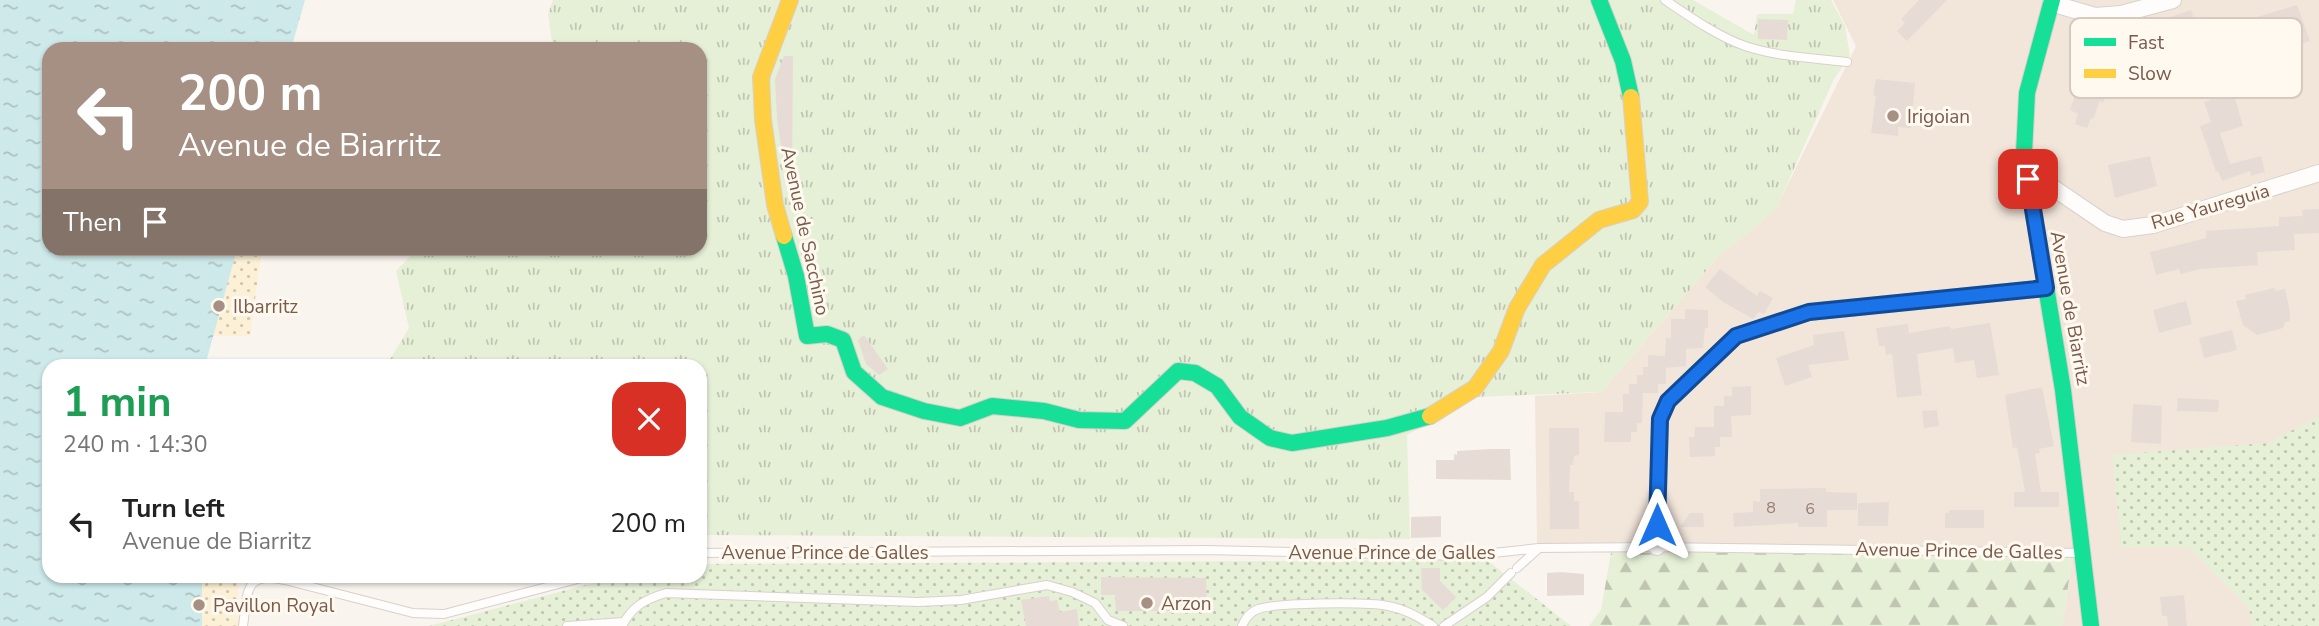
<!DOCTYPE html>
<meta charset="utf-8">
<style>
:root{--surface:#fff;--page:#f6f6f6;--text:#222;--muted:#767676}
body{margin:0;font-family:"Nunito Sans",sans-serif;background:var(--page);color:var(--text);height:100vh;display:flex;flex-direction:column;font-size:26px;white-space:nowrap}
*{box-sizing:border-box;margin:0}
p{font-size:23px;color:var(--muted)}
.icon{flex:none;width:38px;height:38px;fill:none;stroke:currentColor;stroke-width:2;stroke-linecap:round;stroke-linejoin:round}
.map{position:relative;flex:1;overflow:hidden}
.details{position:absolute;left:42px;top:359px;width:665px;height:224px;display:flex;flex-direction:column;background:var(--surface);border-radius:21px;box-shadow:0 2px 5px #0004}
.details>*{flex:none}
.guide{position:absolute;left:42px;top:42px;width:665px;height:214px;border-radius:21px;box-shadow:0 2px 5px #0004;background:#a69083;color:#fff;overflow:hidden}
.pin{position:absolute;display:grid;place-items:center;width:60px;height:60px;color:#fff;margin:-30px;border-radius:14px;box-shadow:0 4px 10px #0006}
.me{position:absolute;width:77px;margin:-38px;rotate:0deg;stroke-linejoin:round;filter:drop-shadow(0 0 5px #0008)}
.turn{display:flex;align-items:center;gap:24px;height:147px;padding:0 21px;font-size:32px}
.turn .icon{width:91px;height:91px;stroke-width:2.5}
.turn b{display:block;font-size:49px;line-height:60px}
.then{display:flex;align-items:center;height:66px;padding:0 21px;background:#0003;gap:14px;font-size:26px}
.round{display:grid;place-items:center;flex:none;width:74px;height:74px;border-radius:21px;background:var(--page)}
.summary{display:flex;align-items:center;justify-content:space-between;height:119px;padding:0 21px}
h1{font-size:42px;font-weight:700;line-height:52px;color:#1e9e55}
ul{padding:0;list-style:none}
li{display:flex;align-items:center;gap:21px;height:91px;padding:0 21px}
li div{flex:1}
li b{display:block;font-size:26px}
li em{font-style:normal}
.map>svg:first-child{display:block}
.residential{fill:#f2e6db}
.grass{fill:url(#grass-tufts)}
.forest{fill:url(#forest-firs)}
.sand{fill:url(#sand-dots)}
.park{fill:url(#park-dots)}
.water{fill:url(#water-ripples)}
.building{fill:#e6dcd5}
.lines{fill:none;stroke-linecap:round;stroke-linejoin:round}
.lane-casing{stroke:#d8d1cc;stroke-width:10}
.street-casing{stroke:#d8d1cc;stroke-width:18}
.fast-casing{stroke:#d9d0c9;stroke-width:18}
.slow-casing{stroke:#d9d0c9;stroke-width:18}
.lane{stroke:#fefdfc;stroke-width:8}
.street{stroke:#fefdfc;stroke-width:16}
.fast{stroke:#16e098;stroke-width:16}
.slow{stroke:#ffcf43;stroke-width:16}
.route-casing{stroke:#114b97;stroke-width:18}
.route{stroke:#1a73e8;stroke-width:12}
.poi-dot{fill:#a69083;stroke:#fff9f0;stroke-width:2.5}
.labels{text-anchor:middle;stroke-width:6;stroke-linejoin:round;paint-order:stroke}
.number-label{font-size:16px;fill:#977c6f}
.poi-label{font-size:19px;fill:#7a5a4a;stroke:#fff9f0;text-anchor:start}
.street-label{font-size:19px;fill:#7a5a4a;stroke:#fff9f0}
.key{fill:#fff9f0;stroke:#d7c9be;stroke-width:2}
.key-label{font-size:19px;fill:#7a5a4a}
</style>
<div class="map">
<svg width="2319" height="626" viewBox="0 0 2319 626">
<defs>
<pattern id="grass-tufts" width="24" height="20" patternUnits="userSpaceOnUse" patternTransform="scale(1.75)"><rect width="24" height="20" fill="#e6f0d7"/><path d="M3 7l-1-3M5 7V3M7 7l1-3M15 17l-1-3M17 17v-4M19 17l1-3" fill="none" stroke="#bfc5b0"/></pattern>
<pattern id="forest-firs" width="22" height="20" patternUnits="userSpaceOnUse" patternTransform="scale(1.75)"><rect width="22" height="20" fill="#e6f0d7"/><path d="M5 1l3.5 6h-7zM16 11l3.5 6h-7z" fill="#bfc5b0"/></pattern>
<pattern id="sand-dots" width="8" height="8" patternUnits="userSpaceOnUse" patternTransform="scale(1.75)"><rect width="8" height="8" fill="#fcf1d6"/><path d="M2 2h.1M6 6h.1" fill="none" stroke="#d1c6b0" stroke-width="1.8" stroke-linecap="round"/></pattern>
<pattern id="park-dots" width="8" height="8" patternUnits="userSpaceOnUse" patternTransform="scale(1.75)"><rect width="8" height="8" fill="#e6f0d7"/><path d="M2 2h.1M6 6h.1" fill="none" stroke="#bfc5b0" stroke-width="1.8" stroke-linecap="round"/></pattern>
<pattern id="water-ripples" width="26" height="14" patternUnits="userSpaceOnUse" patternTransform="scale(1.75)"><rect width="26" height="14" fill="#cee9ea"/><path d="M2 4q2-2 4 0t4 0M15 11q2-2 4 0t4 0" fill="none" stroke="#acc0c0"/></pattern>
</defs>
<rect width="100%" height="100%" fill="#f9f4ee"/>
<!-- residential -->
<path class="residential" d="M1833 0H2319V626H2062L2073 554 1611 553 1537 544 1535 396 1601 392 1719 256 1775 210 1856 46Z"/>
<!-- grass -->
<path class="grass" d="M553 0H1693L1754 35 1757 14H1793L1796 0H1831L1845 26 1850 56 1834 79 1775 211 1719 256 1601 392 1475 397 1407 435 1410 539 700 535V366H386L409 328 396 271 417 249 700 248V49H553L548 14Z"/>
<!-- forest -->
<path class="forest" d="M1611 553H2073L2062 626H1589L1601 610Z"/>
<!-- sand -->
<path class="sand" d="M200 249H262L250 336H177Z
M155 576H237L240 626H162Z"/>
<!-- park -->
<path class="park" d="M2319 417V626H2252L2249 608 2188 547 2122 548 2112 455 2267 443Z
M1487 560 1571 626H429L620 576H700V564Z"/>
<!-- water -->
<path class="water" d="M0 0H305L291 49H49V248L237 249 205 366H49V576H202V626H0Z"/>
<!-- building -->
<path class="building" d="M1919 0H1947L1907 41 1897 31 1905 23 1901 19Z
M2297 5 2310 41 2252 61 2243 35 2251 32 2247 20Z
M2191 10 2196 25 2169 34 2164 19Z
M1758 19 1788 20 1787 40 1758 39Z
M784 56H793L792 180H786L777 119 775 79Z
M2094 66 2111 72 2108 81 2111 82 2103 103 2100 101 2093 119 2091 118 2087 128 2075 124 2078 114 2070 110 2076 93 2080 94 2087 74 2091 75Z
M1876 79 1915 83 1911 128 1898 127V136L1871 133 1876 96 1873 95Z
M2233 91 2243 126 2220 133 2230 164 2261 156 2265 172 2251 176 2250 171 2222 181 2218 171 2216 172 2200 126 2211 122 2204 102Z
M2150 156 2157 186 2115 198 2108 165Z
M2319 209V233L2294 234 2295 250 2257 252 2258 265 2201 269 2180 274 2179 269 2156 275 2150 252 2206 238V231L2279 226V217L2303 216 2302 210Z
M1720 269 1757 296 1760 291 1773 298 1764 314 1759 312 1753 319 1723 302 1705 287Z
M2274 288 2275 291 2285 289 2290 312V321L2285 322 2283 328 2257 335 2243 325 2236 301 2246 299 2245 295Z
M2186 301 2192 324 2159 333 2153 310Z
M1685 309 1708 310V328H1705L1703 348 1686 349V366L1666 368V384H1658V393H1643L1642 423H1637V432H1631V442H1604L1605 412H1623V394H1629V384H1637V375H1643V367H1648V355L1665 356 1666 338H1671V319H1685Z
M1990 323 1999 375 1977 378 1974 360 1955 363 1953 348 1917 354 1922 395 1897 398 1892 354 1886 355 1885 346H1879L1876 328 1908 324 1909 333 1950 326 1951 329Z
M2232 330 2237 350 2204 358 2199 338Z
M1844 331 1849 360 1808 365 1812 377 1785 386 1776 358 1814 345 1813 335Z
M864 335 888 369 879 375 866 364 858 340Z
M1751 386V415L1731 416 1732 437H1720V447H1715V456L1690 457 1689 437H1694L1695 427H1714V406H1724V396H1732V387Z
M2042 387 2054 446 2039 449 2040 453 2035 454 2041 492H2059V507H2014V492H2025L2017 447 2013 448 2005 395Z
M2178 398 2219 400 2218 412 2177 411Z
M2133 404 2162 406 2161 444 2131 442Z
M1937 410 1939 426 1924 428 1922 411Z
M1549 428H1579V455L1574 456 1573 465H1570L1569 492H1574V501H1579V529H1550Z
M1491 449H1510L1511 480 1436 479V460H1454V454L1457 455V451Z
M1826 488V492L1857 493V510H1827V527H1798V523L1734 527 1733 513 1753 512V501L1760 502V489Z
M1889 502 1888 526H1858V503Z
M1949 510H1984V528H1945V513H1949Z
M1690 513H1703L1704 527H1680Z
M1441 516V537L1411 538V517Z
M1421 568H1440V581L1456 597 1443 610 1422 590Z
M1561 572 1584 574V595L1547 596V573Z
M1101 577 1206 578 1207 611H1116L1115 595H1101Z
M2184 595 2187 626H2168L2167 616H2162L2160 597Z
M1049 596 1050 601 1057 600 1060 612 1077 609 1079 626H1026L1021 600Z"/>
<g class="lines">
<defs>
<path id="lane" d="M1665 0C1690 17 1717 36 1745 46 1778 57 1814 58 1847 62
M700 553 1206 550 1465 556 1539 548 1657 547 2081 553
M1517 568 1538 549
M243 626C248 593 243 571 285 580L413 613 444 614 589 576
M567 626 624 622
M622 626C632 606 646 599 666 593L918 602 961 600 1047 585 1072 592 1095 603 1108 620 1123 626
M1242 626C1245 619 1249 613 1256 610 1270 602 1370 602 1388 606 1405 609 1418 617 1433 626
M1444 626 1487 597 1511 573"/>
<path id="street" d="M2051 3 2095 16 2121 14 2173 0
M2028 179 2052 187 2105 223 2123 229 2153 225 2319 173
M1657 547 1660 419 1668 401 1736 336 1809 312 2046 288"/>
<path id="fast" d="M1599 0 1623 61 1631 97
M2052 0 2027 93 2024 153 2063 390 2091 626
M784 236 796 276 807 336 827 334 843 340 854 372 882 397 924 411 960 418 992 406 1044 411 1079 420 1125 421 1178 371 1195 373 1217 386 1240 417 1270 438 1292 443 1387 428 1430 416"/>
<path id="slow" d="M784 236 775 205 763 120 761 77 790 0
M1430 416 1475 388 1501 351 1517 308 1543 265 1599 220 1633 210 1640 202 1631 97"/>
</defs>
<!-- lane casing -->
<use href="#lane" class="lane-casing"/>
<!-- street casing -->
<use href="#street" class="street-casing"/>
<!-- fast casing -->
<use href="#fast" class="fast-casing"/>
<!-- slow casing -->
<use href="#slow" class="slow-casing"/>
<!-- lane -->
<use href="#lane" class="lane"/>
<!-- street -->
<use href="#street" class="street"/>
<!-- fast -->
<use href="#fast" class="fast"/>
<!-- slow -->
<use href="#slow" class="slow"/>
</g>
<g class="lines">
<defs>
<path id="route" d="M1657 525 1660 419 1668 401 1736 336 1809 312 2046 288 2028 179"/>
</defs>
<!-- route casing -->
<use href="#route" class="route-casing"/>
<!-- route -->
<use href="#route" class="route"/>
</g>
<!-- markers -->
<g class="poi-dot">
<circle cx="1893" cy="116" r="7"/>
<circle cx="219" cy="306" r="7"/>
<circle cx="1147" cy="603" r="7"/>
<circle cx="199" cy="605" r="7"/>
</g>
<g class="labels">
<!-- number labels -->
<g class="number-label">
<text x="1771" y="513">8</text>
<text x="1810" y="514">6</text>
</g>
<!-- poi labels -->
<g class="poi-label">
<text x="1907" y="123">Irigoian</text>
<text x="233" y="313">Ilbarritz</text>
<text x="1161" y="610">Arzon</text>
<text x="213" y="612">Pavillon Royal</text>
</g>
<!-- street labels -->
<g class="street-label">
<text transform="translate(2210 206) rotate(-16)" y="7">Rue Yaureguia</text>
<text transform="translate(806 231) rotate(78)" y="7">Avenue de Sacchino</text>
<text transform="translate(2071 308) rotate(80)" y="7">Avenue de Biarritz</text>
<text transform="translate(1959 550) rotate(1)" y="7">Avenue Prince de Galles</text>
<text x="825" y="559">Avenue Prince de Galles</text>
<text x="1392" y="559">Avenue Prince de Galles</text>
</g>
</g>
<!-- legend -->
<rect x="2070" y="18" width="232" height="80" rx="10" class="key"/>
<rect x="2084" y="38" width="32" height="8" fill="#16e098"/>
<rect x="2084" y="69" width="32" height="9" fill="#ffcf43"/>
<g class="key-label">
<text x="2128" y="49">Fast</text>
<text x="2128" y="80">Slow</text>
</g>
</svg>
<div class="pin" style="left:2028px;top:179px;background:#d93025"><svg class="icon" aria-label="arrive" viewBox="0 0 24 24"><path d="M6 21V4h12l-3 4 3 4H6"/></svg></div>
<svg class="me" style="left:1657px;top:525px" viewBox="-20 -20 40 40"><path d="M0-17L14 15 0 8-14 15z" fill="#1a73e8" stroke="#fff" stroke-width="4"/></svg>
<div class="guide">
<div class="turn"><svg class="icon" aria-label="left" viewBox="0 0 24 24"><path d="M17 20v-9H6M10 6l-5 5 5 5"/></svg><div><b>200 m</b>Avenue de Biarritz</div></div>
<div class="then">Then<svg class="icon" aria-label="arrive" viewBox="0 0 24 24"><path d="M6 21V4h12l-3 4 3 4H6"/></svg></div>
</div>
<section class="details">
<div class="summary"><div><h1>1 min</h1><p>240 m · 14:30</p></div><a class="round" style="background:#d93025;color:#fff"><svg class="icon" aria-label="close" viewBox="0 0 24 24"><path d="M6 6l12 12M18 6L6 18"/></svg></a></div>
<ul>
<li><svg class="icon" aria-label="left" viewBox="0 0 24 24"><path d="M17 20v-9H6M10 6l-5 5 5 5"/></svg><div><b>Turn left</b><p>Avenue de Biarritz</p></div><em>200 m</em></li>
</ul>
</section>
</div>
